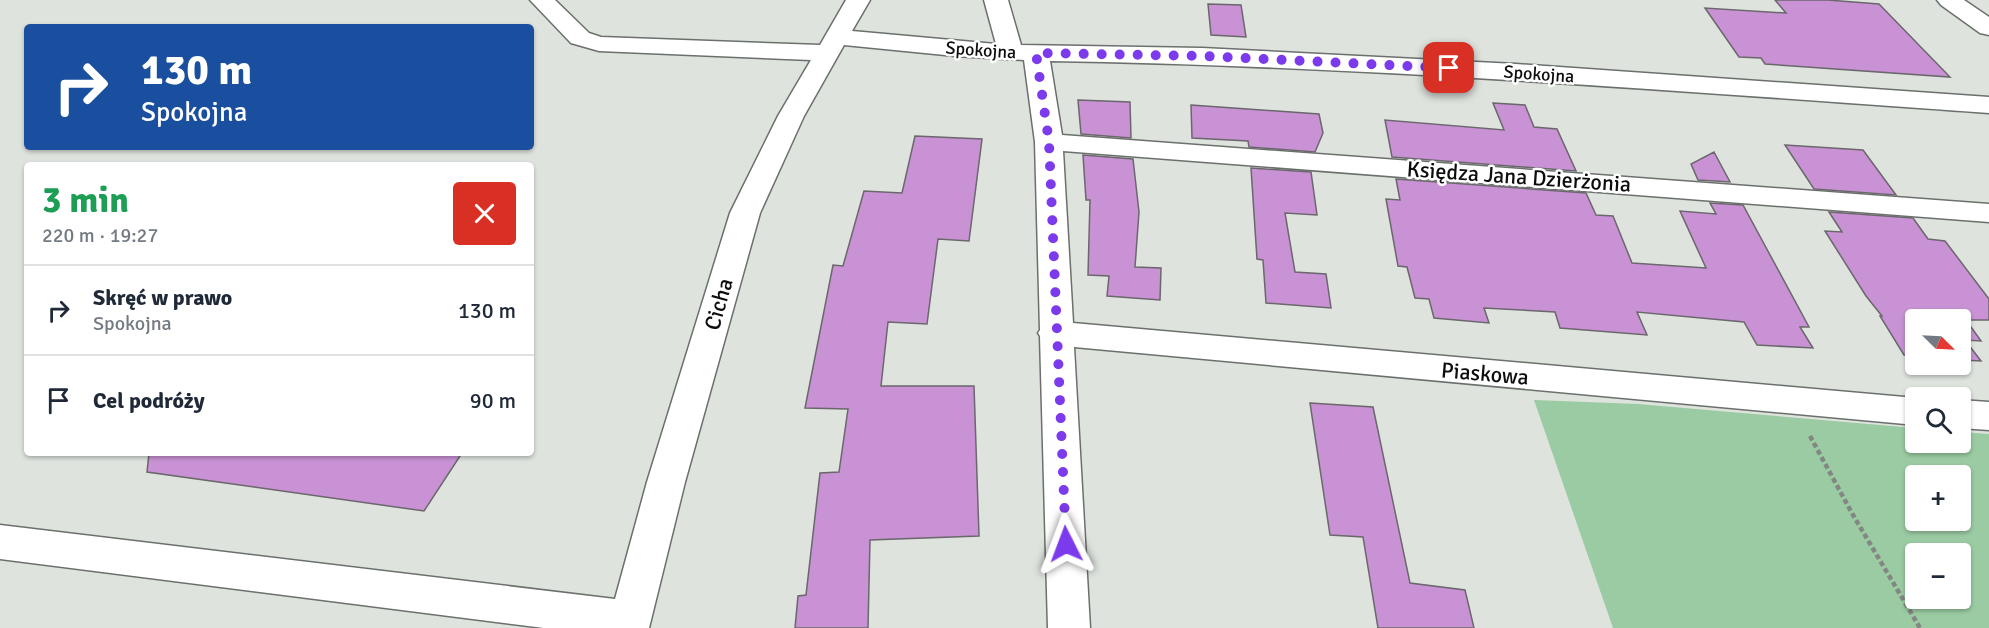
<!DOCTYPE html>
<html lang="pl">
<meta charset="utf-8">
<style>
:root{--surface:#fff;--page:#f2f2f3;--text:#1f2937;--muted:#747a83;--line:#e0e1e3}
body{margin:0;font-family:Signika,sans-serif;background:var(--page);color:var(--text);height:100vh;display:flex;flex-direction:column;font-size:22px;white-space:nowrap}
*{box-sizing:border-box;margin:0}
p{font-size:20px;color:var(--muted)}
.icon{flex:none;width:33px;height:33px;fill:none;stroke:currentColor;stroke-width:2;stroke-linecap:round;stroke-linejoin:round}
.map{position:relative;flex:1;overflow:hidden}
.details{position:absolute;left:24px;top:162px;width:510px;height:294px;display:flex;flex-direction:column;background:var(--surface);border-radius:6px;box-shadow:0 2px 4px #0004}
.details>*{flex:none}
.guide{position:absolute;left:24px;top:24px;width:510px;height:126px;border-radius:6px;box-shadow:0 2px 4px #0004;background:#1a4fa0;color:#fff;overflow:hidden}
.needle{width:39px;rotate:114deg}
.fabs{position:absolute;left:1905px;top:309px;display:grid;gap:12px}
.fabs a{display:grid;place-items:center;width:66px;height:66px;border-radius:6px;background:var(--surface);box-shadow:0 2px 4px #0004;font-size:30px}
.pin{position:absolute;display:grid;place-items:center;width:51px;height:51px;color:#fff;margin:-26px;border-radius:12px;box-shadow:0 3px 9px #0006}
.me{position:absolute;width:66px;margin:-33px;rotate:357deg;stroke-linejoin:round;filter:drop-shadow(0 0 4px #0008)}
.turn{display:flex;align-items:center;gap:21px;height:126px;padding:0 18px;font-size:27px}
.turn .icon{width:78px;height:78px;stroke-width:2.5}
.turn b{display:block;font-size:42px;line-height:51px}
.round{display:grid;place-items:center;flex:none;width:63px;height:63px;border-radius:6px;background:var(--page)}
.headline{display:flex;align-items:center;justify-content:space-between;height:102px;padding:0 18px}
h1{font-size:36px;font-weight:700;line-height:45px;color:#1e9e55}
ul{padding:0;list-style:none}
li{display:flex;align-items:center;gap:18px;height:90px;padding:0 18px;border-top:2px solid var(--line)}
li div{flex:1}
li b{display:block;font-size:22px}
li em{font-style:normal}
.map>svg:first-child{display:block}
.green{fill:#9bcba2;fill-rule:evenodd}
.building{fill:#c892d4;stroke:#6b676c;stroke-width:1.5}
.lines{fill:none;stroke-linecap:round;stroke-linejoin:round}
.minor-casing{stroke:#6b706c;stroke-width:3}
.path{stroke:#838783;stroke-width:4.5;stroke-dasharray:5 3;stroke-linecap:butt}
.minor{fill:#fff;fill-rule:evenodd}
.route{stroke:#7c3aed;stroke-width:10;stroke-dasharray:0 18}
.labels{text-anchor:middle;stroke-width:5;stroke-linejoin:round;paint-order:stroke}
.far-street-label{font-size:18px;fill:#0c0d0c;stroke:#fff}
.street-label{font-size:22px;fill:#0c0d0c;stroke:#fff}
</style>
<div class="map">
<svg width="1989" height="628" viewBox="0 0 1989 628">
<rect width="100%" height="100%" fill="#dee3de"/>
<!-- green -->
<path class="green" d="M1534 400 1638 404 1915 428 1916 442H1960L1961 432 1989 434V628H1613ZM1916 476H1960V520H1916ZM1916 554H1960V598H1916Z"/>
<!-- building -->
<path class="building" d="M1775 0H1828L1879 4 1950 77 1765 64 1761 58 1739 57 1705 8 1786 13Z
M1208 4 1241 5 1246 37 1211 35Z
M1078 100 1130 102 1131 138 1081 134Z
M1493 103 1525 105 1534 127 1557 129 1576 171 1392 157 1385 120 1504 130Z
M1191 105 1319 114 1323 133 1315 152 1249 147 1248 141 1192 138Z
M915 136 982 139 969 241 938 239 927 324 888 322 881 386H974L979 536 870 540 868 628H795L798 596 806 595 820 473 839 472 848 409 805 408 833 265 843 266 864 191 902 193Z
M1785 145 1863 150 1896 195 1814 189Z
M1714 152 1730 182 1698 180 1691 164Z
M1083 155 1133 159 1139 212 1135 267 1161 268 1160 300 1107 296 1109 276 1088 275 1090 200H1086Z
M1251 168 1311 172 1317 215 1285 213 1295 272 1326 274 1331 308 1266 303 1263 260 1257 259Z
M1396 179 1586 193 1596 215 1613 216 1632 263 1706 268 1680 211 1716 214 1710 203 1743 205 1809 327H1800L1813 348 1757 345 1744 322 1637 312 1647 335 1560 328 1555 312 1484 308 1489 323 1434 318 1429 299 1415 298 1407 267 1398 266 1386 199 1400 200Z
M1829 212 1913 218 1928 239 1945 241 1989 299V320H1966L1981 341 1965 340 1981 361 1960 360V320H1916V356L1904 355 1880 316H1882L1866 296 1825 231 1842 232Z
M1310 403 1373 407 1410 583 1465 590 1474 628H1378L1363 537 1330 535Z
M149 453H462L424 511 147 472Z"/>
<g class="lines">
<defs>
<path id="minor" d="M530 0H555L589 33 601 37 820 45 846 0H870L852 31 996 44 984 0H1008L1021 45 1202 48 1516 64 1989 97V113C1676 91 1363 66 1050 61L1062 135 1989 204V222L1063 151 1073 323 1916 398V425L1074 347 1090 628H1048L1040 336 1038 333 1040 330 1035 142 1024 60 955 56 844 45 804 116 760 213 685 482 649 628H544L0 559V525L615 599 647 482 730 213 778 116 811 60 599 51 571 43Z
M1937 0H1964L1989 17V35L1980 33 1941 5Z
M1960 400 1989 402V430L1960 428Z"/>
</defs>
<!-- minor casing -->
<use href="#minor" class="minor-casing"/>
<!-- path -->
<path class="path" d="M1810 436 1853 515 1920 628"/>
<!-- minor -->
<use href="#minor" class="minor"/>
</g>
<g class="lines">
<!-- route -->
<path class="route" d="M1066 544 1049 142 1036 53 1202 56 1449 68"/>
</g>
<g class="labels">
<!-- far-street labels -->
<g class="far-street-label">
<text transform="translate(981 50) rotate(4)" y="6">Spokojna</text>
<text transform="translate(1539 74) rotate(4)" y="6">Spokojna</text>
</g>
<!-- street labels -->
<g class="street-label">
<text transform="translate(1519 176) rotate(4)" y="8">Księdza Jana Dzierżonia</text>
<text transform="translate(718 304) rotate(-74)" y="8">Cicha</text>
<text transform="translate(1485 373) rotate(5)" y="8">Piaskowa</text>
</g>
</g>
</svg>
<div class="fabs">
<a><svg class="needle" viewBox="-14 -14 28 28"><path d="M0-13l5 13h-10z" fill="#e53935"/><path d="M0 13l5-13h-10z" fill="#747a83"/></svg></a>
<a><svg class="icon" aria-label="search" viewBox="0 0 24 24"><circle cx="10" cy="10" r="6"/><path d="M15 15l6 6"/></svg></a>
<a>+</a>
<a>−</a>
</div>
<div class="pin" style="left:1449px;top:68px;background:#d93025"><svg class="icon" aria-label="arrive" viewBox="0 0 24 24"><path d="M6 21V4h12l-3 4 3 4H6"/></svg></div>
<svg class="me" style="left:1066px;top:544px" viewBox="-20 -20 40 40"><path d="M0-17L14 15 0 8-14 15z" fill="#7c3aed" stroke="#fff" stroke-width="4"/></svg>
<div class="guide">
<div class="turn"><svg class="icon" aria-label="right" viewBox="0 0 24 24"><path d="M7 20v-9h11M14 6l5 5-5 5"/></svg><div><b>130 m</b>Spokojna</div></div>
</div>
<section class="details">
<div class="headline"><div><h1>3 min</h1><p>220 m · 19:27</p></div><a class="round" style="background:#d93025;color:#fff"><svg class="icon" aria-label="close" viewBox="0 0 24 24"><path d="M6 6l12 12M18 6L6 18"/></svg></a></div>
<ul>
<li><svg class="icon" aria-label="right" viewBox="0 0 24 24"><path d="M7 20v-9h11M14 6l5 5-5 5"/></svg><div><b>Skręć w prawo</b><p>Spokojna</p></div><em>130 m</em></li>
<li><svg class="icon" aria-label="arrive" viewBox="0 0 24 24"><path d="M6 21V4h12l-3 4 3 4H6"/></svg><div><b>Cel podróży</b></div><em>90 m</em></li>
</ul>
</section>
</div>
